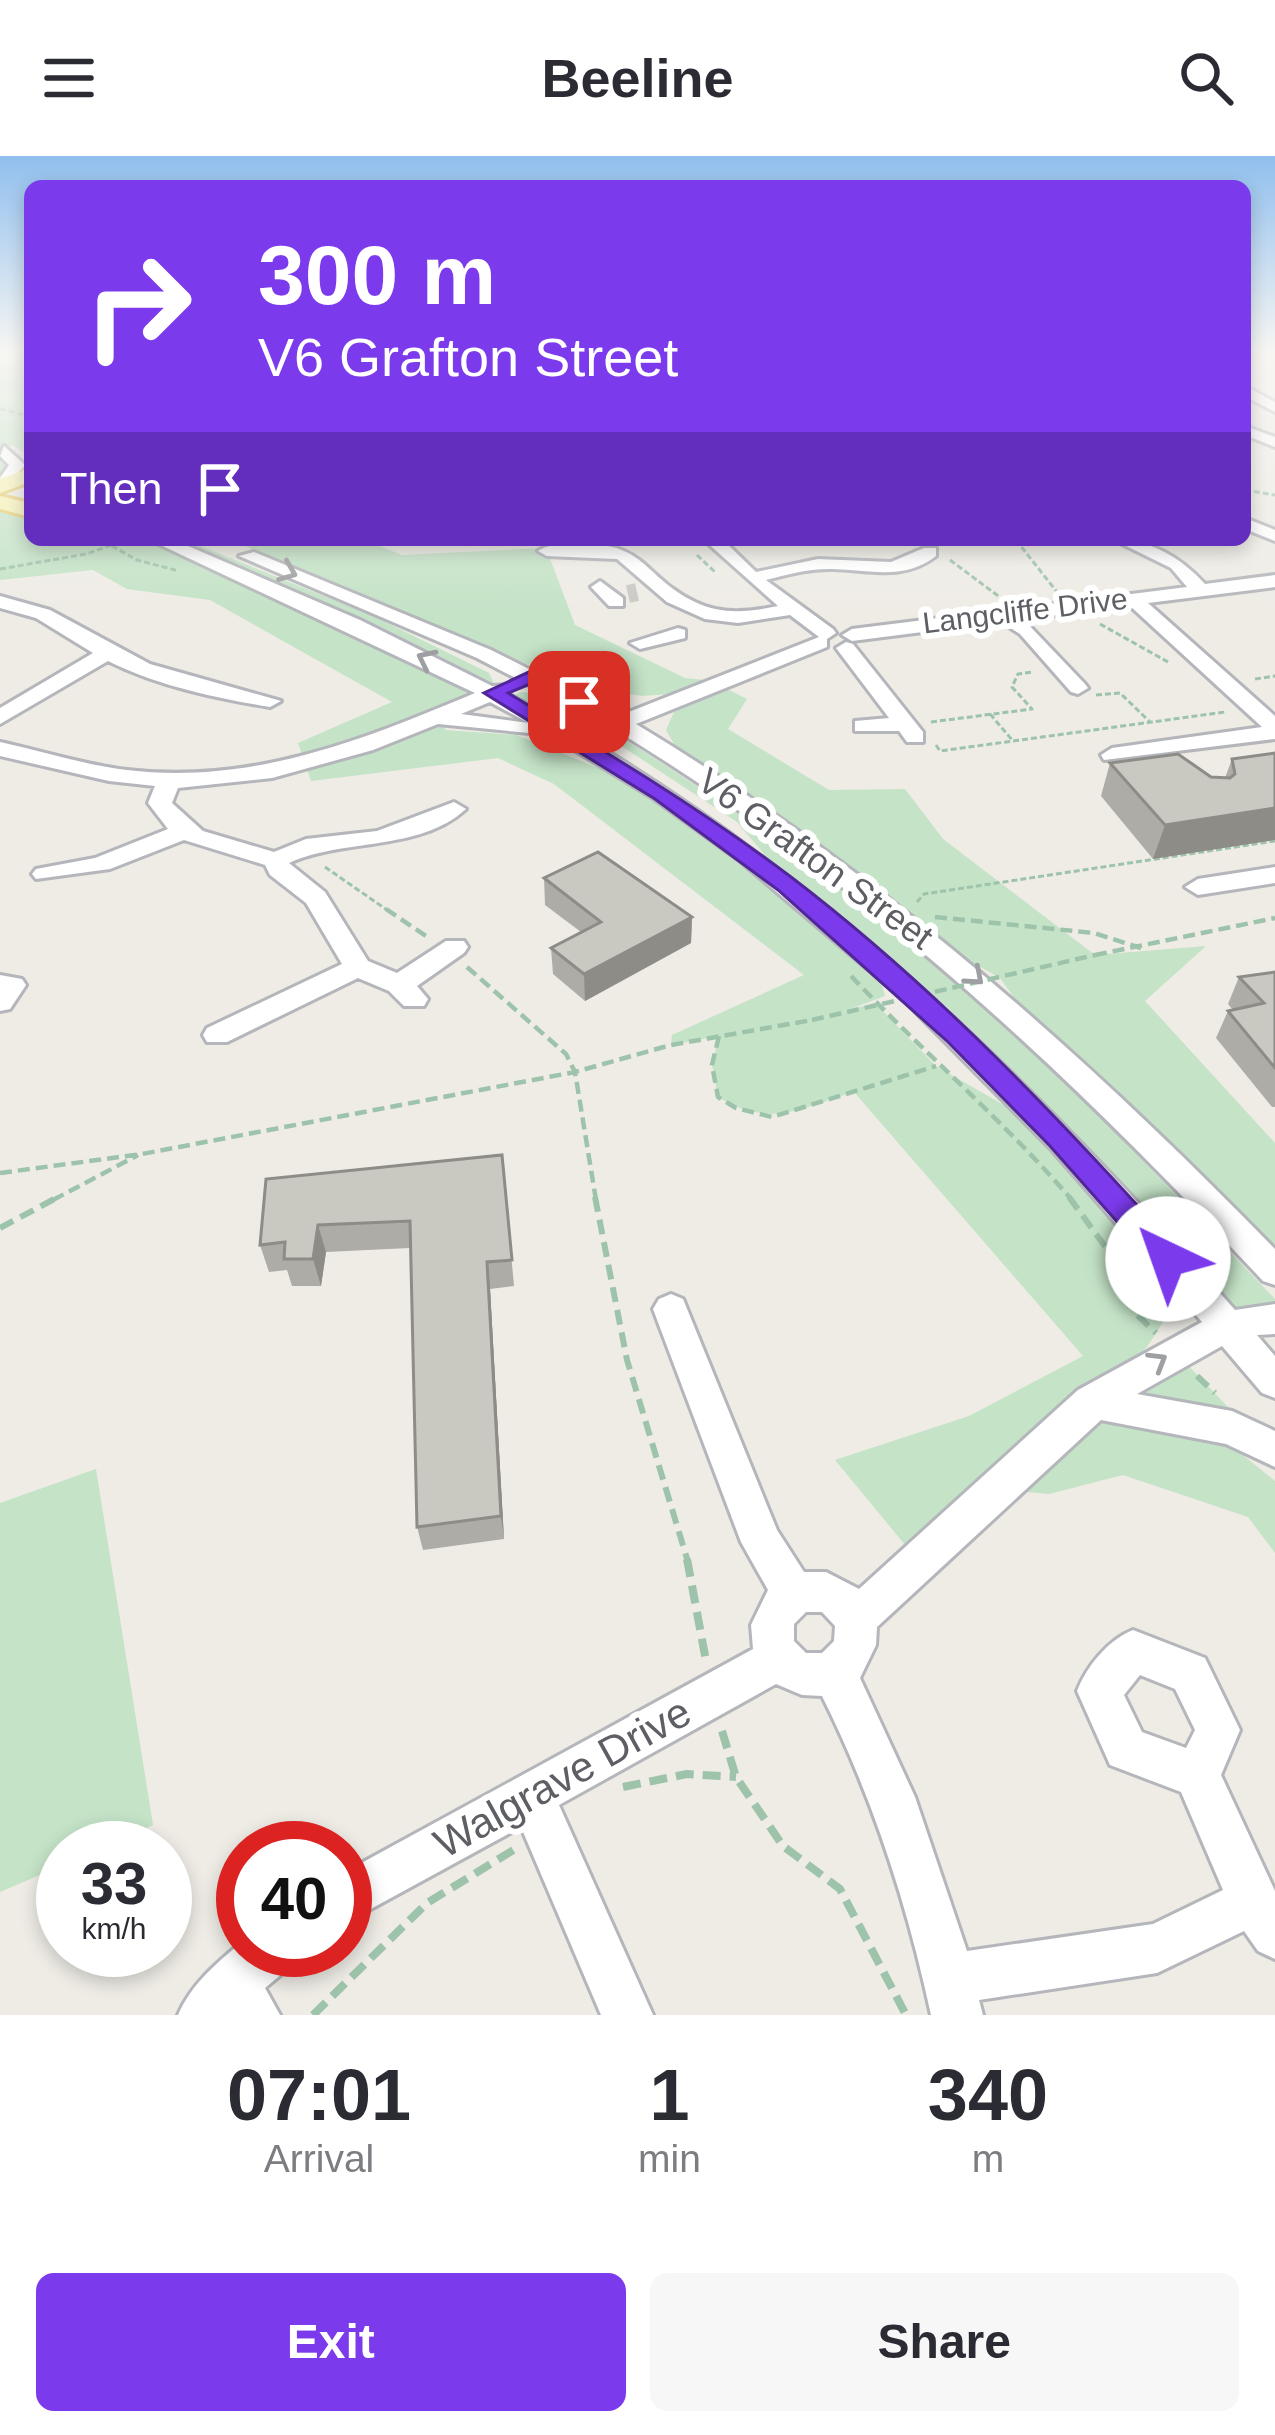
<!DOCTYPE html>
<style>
:root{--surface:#fff;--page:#f7f7f7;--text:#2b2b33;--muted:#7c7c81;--accent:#7c3aed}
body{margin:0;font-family:Arial,sans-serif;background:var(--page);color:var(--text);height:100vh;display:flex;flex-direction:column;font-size:45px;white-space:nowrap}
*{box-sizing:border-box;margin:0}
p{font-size:39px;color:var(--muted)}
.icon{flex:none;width:66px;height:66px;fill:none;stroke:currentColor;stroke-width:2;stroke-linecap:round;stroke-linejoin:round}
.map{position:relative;height:1859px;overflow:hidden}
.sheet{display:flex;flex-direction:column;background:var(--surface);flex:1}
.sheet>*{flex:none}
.guide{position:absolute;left:24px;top:24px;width:1227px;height:366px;border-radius:18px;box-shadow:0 6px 18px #0003;background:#7c3aed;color:#fff;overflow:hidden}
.speed{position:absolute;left:36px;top:1665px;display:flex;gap:24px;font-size:60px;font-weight:700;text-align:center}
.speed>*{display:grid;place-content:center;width:156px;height:156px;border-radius:50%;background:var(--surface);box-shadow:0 6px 18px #0003;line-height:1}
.speed small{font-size:30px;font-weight:400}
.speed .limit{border:18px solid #d22;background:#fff;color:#111}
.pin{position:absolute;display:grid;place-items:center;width:102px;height:102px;color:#fff;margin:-51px;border-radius:24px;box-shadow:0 6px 18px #0006}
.me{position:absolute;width:132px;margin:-66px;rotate:318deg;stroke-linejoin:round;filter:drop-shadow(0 0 9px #0008)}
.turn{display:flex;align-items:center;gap:42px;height:252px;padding:0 36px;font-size:54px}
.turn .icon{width:156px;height:156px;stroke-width:2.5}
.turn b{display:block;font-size:84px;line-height:102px}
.then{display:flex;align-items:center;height:114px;padding:0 36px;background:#0003;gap:24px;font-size:45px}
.eta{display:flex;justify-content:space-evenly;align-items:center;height:204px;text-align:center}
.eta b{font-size:72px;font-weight:600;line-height:84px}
.primary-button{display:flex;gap:24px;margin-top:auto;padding:24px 36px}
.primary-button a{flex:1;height:138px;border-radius:18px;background:var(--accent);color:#fff;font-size:48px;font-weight:600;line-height:138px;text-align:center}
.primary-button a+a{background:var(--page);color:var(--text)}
header{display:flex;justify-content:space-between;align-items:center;height:156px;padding:0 36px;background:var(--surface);font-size:54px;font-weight:600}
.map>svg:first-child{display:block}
.green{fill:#c4e3c7}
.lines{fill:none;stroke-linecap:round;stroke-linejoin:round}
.minor-tunnel{stroke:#cac9c5;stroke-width:18;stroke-dasharray:18 9;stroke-linecap:butt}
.minor-casing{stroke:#b5b6bb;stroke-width:6}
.major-casing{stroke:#e4cc68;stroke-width:6}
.path-far3{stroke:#9ec3ab;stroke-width:3;stroke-dasharray:6 3;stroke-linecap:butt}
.path-far2{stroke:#9ec3ab;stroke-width:4.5;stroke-dasharray:12 6;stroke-linecap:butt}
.path-far1{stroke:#9ec3ab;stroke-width:6;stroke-dasharray:15 8;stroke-linecap:butt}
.path{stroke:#9ec3ab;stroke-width:8;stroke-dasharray:18 9;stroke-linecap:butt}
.minor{fill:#fff;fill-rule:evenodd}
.major{fill:#f7f2b1;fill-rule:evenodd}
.path-bridge{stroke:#9ec3ab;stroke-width:4.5;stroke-dasharray:12 6;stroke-linecap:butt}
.wall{fill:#adaca6}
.shaded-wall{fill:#8d8c87}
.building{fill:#c9c8c1;stroke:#8d8c87;stroke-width:3}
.oneway{stroke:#9e9fa2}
.route{fill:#7c3aed;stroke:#51269a;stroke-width:3}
.labels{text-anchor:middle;stroke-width:12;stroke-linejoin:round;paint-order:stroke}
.far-street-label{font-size:30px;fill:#5d5f64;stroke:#fff}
.street-label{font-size:36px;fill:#5d5f64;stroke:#fff}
.near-street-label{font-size:42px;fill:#5d5f64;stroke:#fff}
</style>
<header><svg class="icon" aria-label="menu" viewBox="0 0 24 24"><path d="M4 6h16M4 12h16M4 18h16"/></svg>Beeline<svg class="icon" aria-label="search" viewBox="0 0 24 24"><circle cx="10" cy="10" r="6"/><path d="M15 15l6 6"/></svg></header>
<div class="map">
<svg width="1275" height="1859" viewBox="0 0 1275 1859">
<rect width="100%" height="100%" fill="#eeece5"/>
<!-- green -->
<path class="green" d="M0 195H30V300L13 289 1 293 17 309 0 331Z
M30 354V384H158L493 537 436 563 446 574 517 579 662 638 876 805 885 840 842 856 875 847 936 910 1061 982 1162 1119 1167 1160 1147 1191 1097 1241 1174 1195 1229 1252 1234 1292 1275 1325V1397L1248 1361 1123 1319 1049 1338 1026 1336 916 1402 835 1304 969 1260 1083 1200 854 936C800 952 771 973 718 941L712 909 719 880 671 889 672 879 804 819 554 628 498 602 311 625 298 587 392 546 210 444 127 433 93 414 0 424V356Z
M169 384H186L373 460 489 517 494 527Z
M231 384H365L402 399 546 392 575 469 685 522 705 524 670 538 642 540 579 530Z
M725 532 747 543 728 573 829 634 905 633 943 683 1095 799 1206 790 1145 845 1275 987V1115L1039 876 1000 822 934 785 674 588 666 574 674 556Z
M520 536 544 538 601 569 593 582 596 589 513 540Z
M616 578C744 658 864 745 977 844 1083 937 1178 1042 1275 1143V1154L1235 1157 1008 910 946 850 774 710 737 666 623 591Z
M96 1313 153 1669 101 1692H63V1709L0 1736V1347Z"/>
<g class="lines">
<!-- minor-tunnel -->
<path class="minor-tunnel" d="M628 438 637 436"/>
<defs>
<path id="minor" d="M1245 230 1275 246V256L1245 240Z
M1245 270 1275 281V291L1245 279Z
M4 290 25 309 3 334 0 322 9 309 0 300Z
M1245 362 1275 374V385L1245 373Z
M150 384H174L360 464 492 530 509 529 512 533 508 538C797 693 1020 910 1235 1154L1275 1148V1178L1257 1179 1275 1200V1242L1262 1237 1222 1190 1137 1238 1232 1255 1275 1275V1311L1226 1288 1101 1264 877 1471 876 1489 860 1522 915 1641 967 1795 1153 1768 1223 1734 1181 1636 1110 1609 1077 1535C1087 1510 1108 1484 1133 1474L1205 1502 1240 1574 1221 1619 1275 1735V1803L1258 1795 1244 1775 1157 1817 979 1844 983 1859H931C907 1748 873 1642 822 1540L802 1539 776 1528 559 1649 653 1859H601L521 1671 345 1767V1716L753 1493 751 1469 768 1434 741 1386 653 1153 659 1143 671 1138 683 1143 777 1374 804 1416H826L859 1433 1078 1234 1202 1166 1052 994 902 842 739 704 653 642 550 579 438 568 373 594 272 622 178 632 172 647 203 675 274 696 306 683 377 675 454 646 466 653C419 696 343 682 289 707L325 736 368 805 397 817 446 785H464L468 791 464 797 417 830 428 843 424 850H404L389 835 358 822 227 886H207L203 879 207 872 342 808 306 747 270 719 265 709 184 684 110 713 36 723 32 718 36 713 95 702 168 673 148 647 155 630 109 625 0 600V586C42 595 84 609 127 614 251 629 363 584 475 537ZM490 546 529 567 461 558ZM806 1456H822L835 1470 834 1485 822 1497H806L794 1485V1468ZM1140 1519 1175 1533 1195 1574 1186 1592 1142 1576 1124 1539Z
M704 384H723L756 416 818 403 891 406 924 392H936V400C904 425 871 414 833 413 810 412 789 418 766 424L833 473 836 477 827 483V491L636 568C876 713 1080 893 1275 1093V1129L1263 1125C1067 915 868 729 622 578L601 582 598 577 606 569 477 502 239 400 254 396 491 494 621 559 819 481 790 459 738 467 705 463 667 446 617 403 547 400 538 395C548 388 560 389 573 388 648 385 641 420 695 446 721 459 750 456 778 450Z
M1114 384C1152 384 1180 401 1205 428L1275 419V431L1148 447 1275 560V583L1104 604 1101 599 1112 592 1262 571 1129 449 1023 463 1085 528 1088 532 1078 538 1071 536 1020 478 1001 466 852 485 842 479 852 473 1187 431 1171 412Z
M600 425 623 442V450H609L591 431Z
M0 440 50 454 150 508 281 545 270 551C216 542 158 530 108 505L0 568V552L93 497 36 462 0 452Z
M678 472 685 474V482L640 493 630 487Z
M846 486 853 488 923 576V586H907L899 575H855V565L889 562 836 492Z
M1275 711V727L1198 739 1185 731 1198 723Z
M0 819 22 823 26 829 10 853 0 855Z
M243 1785V1794H296L289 1812 265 1832 280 1859H178C192 1827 217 1807 243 1785Z"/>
<path id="major" d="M30 312V326L0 337V323Z
M0 340 30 347V361L0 353Z"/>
</defs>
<!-- minor casing -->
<use href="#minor" class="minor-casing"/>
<!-- major casing -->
<use href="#major" class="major-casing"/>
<!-- path-far3 -->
<path class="path-far3" d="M1245 199 1275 195
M0 253 30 260
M1245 334 1275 339
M1016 384 1057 436
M112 390 137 404 179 415
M697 399 715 416
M950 404 1001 442
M0 413 86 398 126 384
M1100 468 1168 506
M1255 523 1275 520
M1096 539 1120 537 1150 566
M990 558 1013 585
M931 566 1032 553 1012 531 1018 518 1033 516
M936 589 940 595 1225 556
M325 711 390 756
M917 746 924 738 1275 685"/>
<!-- path-far2 -->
<path class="path-far2" d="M386 753 429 782
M935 761 1094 777 1141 792
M1095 799 1275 762
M467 811 566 898 575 916 596 1044
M851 820C923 896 1004 965 1072 1044
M719 880 712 909 718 941 736 952 772 961 936 910
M0 1017 142 998 575 916 671 889 812 864
M53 1044 138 999"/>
<!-- path-far1 -->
<path class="path-far1" d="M595 1041 627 1204 688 1406
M1069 1041 1112 1100 1136 1158 1156 1177
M0 1072 58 1041
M1197 1220 1215 1237"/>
<!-- path -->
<path class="path" d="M687 1403 706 1505
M722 1575 736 1621 783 1690 840 1733 906 1859
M623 1631 687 1618 736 1621
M313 1859 427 1747 515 1693"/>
<!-- minor -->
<use href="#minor" class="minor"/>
<!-- major -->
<use href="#major" class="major"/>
<!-- path-bridge -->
<path class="path-bridge" d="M812 864 1095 799"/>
</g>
<!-- wall -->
<path class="wall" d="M1275 597 1153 703 1101 640 1110 607 1225 622 1232 603Z
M544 722 692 761 691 787 585 845 553 818 551 792 581 776 545 749Z
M1275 816V951H1272L1216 882 1228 855 1233 854 1228 848 1239 821Z
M502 999 514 1130 490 1133 504 1383 423 1394 417 1371 410 1092 326 1096 321 1130H292L287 1114 269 1116 260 1089Z"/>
<!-- shaded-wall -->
<path class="shaded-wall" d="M1275 652V684L1153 703 1165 669Z
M692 761 691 787 585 845 584 818Z
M318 1069 326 1096 321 1130 313 1103Z
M487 1106 490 1133 504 1383 501 1360Z"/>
<!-- building -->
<path class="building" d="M1275 597V652L1165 669 1110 607 1178 598 1211 621 1230 622 1235 618 1232 603Z
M598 696 692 761 584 818 551 792 601 766 544 722Z
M1275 816V912L1228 855 1264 847 1239 821Z
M502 999 512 1104 487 1106 501 1360 417 1371 410 1065 318 1069 313 1103H284L285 1086 260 1089 266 1023Z"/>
<!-- one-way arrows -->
<defs><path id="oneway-chevron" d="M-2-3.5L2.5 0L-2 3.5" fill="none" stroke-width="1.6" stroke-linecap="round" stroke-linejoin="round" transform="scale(3)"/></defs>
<g class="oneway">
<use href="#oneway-chevron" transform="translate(288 416) rotate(22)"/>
<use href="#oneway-chevron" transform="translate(426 503) rotate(-154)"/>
<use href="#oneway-chevron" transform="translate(975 821) rotate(41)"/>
<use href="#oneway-chevron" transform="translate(1158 1205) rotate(-31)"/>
</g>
<!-- sky -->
<linearGradient id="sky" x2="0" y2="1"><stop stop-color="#90bfee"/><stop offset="0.43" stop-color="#f7f6f3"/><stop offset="1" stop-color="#f7f6f3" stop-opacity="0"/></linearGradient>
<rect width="1275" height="455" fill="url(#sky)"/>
<!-- route -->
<path class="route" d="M531 515 589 546 572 550 530 528 508 537C605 595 701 653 791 721 934 830 1059 962 1179 1095L1184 1103 1179 1112 1168 1116 1158 1112 1050 990 948 886 778 734 655 643 484 537Z"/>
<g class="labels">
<!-- far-street labels -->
<g class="far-street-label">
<text transform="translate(1025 455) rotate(-7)" y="10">Langcliffe Drive</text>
</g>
<!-- street labels -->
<g class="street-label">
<text transform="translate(816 702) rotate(36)" y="13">V6 Grafton Street</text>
</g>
<!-- near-street labels -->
<g class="near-street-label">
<text transform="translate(562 1621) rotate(-29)" y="15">Walgrave Drive</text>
</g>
</g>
</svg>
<div class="speed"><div>33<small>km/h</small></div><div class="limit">40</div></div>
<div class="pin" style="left:579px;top:546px;background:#d93025"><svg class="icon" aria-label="arrive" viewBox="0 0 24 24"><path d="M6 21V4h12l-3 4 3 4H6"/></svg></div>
<svg class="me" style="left:1168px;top:1103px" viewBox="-20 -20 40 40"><circle r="19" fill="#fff"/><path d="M0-13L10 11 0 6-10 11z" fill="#7c3aed"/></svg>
<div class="guide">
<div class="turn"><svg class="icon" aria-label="right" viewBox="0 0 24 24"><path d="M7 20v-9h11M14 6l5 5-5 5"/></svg><div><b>300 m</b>V6 Grafton Street</div></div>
<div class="then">Then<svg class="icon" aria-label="arrive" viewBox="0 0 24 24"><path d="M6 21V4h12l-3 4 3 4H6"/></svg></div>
</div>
</div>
<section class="sheet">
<div class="eta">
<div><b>07:01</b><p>Arrival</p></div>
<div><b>1</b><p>min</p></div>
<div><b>340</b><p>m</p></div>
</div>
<div class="primary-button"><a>Exit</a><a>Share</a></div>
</section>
